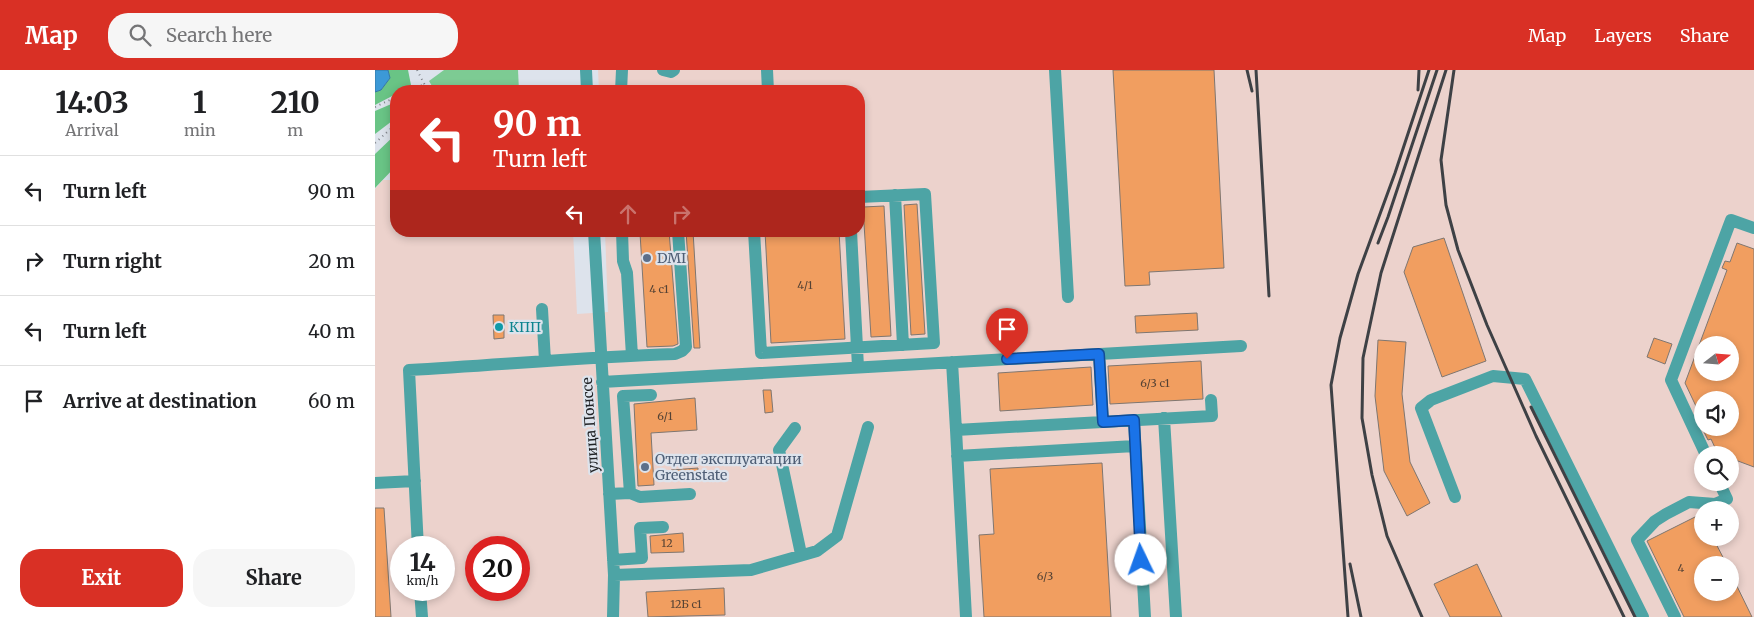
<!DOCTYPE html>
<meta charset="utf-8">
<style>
:root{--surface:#fff;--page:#f6f6f6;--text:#202124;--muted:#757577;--line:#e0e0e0;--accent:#d93025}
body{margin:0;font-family:Merriweather,serif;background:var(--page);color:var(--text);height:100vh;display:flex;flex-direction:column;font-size:19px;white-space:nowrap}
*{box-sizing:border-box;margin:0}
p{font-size:16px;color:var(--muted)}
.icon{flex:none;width:28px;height:28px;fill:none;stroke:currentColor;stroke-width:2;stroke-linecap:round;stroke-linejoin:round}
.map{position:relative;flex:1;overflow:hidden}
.side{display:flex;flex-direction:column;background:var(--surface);width:375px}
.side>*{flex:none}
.guide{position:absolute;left:15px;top:15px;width:475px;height:152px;border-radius:20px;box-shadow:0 2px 8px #0003;background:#d93025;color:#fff;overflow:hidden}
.needle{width:32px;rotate:73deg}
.tools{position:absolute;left:1319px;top:266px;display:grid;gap:10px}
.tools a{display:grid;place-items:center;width:45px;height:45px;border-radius:50%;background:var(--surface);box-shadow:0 2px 8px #0003;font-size:25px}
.speed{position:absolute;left:15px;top:466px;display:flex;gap:10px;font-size:25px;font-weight:700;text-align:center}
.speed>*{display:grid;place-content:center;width:65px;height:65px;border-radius:50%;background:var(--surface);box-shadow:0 2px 8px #0003;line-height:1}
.speed small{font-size:12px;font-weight:400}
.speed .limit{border:8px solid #d22;background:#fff;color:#111}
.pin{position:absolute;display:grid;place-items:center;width:42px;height:42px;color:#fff;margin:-51px -21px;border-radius:50% 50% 50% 0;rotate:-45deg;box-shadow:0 0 5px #0007}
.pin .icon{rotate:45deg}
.me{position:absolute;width:55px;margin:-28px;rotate:357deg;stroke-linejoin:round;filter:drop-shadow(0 0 4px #0008)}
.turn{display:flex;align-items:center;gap:18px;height:105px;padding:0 20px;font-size:22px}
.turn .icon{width:65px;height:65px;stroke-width:2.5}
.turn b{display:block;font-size:35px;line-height:42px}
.lanes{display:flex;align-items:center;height:48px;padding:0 20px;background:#0003;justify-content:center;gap:25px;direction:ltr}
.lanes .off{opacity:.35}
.eta{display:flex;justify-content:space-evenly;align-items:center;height:85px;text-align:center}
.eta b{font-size:30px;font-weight:700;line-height:35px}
.cta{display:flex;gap:10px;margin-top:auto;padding:10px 20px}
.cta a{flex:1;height:58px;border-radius:20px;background:var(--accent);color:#fff;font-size:20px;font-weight:700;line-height:58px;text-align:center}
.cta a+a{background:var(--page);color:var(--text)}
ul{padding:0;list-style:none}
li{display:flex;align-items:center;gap:15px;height:70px;padding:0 20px;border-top:1px solid var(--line)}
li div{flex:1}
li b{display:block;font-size:19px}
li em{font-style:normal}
header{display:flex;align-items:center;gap:30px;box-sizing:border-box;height:70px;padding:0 25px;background:var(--accent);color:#fff}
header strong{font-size:24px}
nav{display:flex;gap:28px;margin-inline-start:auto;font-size:18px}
.search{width:350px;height:45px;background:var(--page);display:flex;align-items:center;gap:12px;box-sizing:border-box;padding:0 18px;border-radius:20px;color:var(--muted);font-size:19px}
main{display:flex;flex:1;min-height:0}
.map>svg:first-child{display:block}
.industrial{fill:#ecd2cc;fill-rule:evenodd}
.green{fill:#7dcb93}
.forest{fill:#69c485}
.water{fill:#3c99d7;stroke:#3476a2}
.building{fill:#f19e60;stroke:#7f7670;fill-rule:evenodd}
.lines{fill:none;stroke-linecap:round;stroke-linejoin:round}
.path{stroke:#7f8389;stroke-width:2;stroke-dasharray:1 4;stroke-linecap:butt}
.minor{stroke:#4da4a5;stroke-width:12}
.rail{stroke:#3e4145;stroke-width:3}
.route-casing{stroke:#114b97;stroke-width:12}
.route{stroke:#1a73e8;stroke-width:9}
.service-dot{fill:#5c6f8a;stroke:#dde3ec;stroke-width:2}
.culture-dot{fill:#0f9aa8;stroke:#dde3ec;stroke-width:2}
.labels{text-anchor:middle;stroke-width:4.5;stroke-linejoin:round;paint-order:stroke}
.number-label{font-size:11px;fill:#554234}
.service-label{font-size:14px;fill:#4e5e75;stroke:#dde3ec;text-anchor:start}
.culture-label{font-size:14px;fill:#0d838f;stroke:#dde3ec;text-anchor:start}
.street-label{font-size:14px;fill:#212326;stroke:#dde3ec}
</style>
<header>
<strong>Map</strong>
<div class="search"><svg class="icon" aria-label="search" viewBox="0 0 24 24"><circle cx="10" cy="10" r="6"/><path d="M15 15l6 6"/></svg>Search here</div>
<nav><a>Map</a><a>Layers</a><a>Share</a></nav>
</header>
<main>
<section class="side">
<div class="eta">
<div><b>14:03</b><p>Arrival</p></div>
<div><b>1</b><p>min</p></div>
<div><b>210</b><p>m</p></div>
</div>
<ul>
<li><svg class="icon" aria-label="left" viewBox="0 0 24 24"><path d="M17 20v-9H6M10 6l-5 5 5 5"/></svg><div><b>Turn left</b></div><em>90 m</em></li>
<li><svg class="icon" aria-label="right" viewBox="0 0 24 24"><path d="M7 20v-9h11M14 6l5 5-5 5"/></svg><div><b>Turn right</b></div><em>20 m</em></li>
<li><svg class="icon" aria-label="left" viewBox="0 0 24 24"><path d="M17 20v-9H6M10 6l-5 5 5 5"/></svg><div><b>Turn left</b></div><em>40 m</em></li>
<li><svg class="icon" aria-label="arrive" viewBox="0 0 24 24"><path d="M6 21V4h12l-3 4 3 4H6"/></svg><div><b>Arrive at destination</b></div><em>60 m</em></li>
</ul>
<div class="cta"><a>Exit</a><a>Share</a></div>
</section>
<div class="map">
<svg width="1379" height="547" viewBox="0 0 1379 547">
<rect width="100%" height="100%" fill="#dde3ec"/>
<!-- industrial -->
<path class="industrial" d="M223 0H1379V547H0V119L8 110H21V161H198L202 244 233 242 230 161H484V21H224ZM1328 275H1355V302H1328ZM1328 330H1355V358H1328ZM1328 385H1355V412H1328ZM1328 440H1355V468H1328ZM26 478H69V520H26ZM101 478H144V520H101ZM1328 495H1355V522H1328Z"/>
<!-- green -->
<path class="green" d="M69 0H143L144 21H60L54 11Z"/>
<!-- forest -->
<path class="forest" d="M13 0H33L36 15 26 21H21V24L0 35V22L6 20 15 8Z
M21 32V48L0 64V41Z
M21 64V96L0 118V84Z"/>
<!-- water -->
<path class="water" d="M0 0H13L15 8 6 20 0 22Z"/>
<!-- building -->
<path class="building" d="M738 0H839L849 198 774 202 775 215 750 216Z
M542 134 550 264 536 265 529 135Z
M509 136 516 266 496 267 488 137Z
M294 161 303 274 298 276 272 277 265 163Z
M311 161H318L325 278H319Z
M390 161H464L470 269 396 273Z
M1069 168 1111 291 1067 307 1029 202 1038 177Z
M1362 173 1379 179V397L1355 388V385L1343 384 1336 369 1333 370 1328 360 1334 358H1355V330H1328V351L1310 313 1352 200 1347 198 1350 191 1355 192ZM1328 275H1355V302H1328Z
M822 243 823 260 761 263 760 246Z
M118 245H129V268L119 269Z
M1279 268 1297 274 1290 294 1272 287Z
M1003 270 1031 272 1027 324 1035 392 1055 433 1032 446 1009 401 1000 326Z
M826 291 828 329 735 334 733 296Z
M716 297 718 335 625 341 623 303Z
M388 320H396L398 342 390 343Z
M320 328 322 360 276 363 279 415 263 416 259 334Z
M727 393 736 547H609L604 465 619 464 615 399Z
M323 398V409L297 410 296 400Z
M0 438H9L16 547H0Z
M1328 443V468H1338L1352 495H1328V522H1355V502L1377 547H1309L1272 471Z
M308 463 309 482 276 483 275 466Z
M1102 494 1127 547H1075L1059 514Z
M349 518 350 545 273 547 271 522Z"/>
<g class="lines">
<!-- path -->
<path class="path" d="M42 0 53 21
M32 21 50 14
M0 37 21 27
M0 73 21 54"/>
<!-- minor -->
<path class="minor" d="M211 0 212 21
M288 0 296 2 299 0
M392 0 393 21
M680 0 693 227
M246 21 247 0
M520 125 528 275
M219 161 239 505 238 547
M247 161 248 191 252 203 257 286
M379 161 386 283 559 273 550 124 484 127
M476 161 483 297
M167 239 170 291
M724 284 728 352
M577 292 581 360 837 346 836 330
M227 312 866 276
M789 348 801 547
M759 350 770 547
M420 358 404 380 426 484
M581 360 591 547
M1331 385 1296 310 1356 150 1379 158
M582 386 760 376
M0 413 40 411
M255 423 248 326 276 325
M234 424 255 423 265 427 315 424
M1080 427 1046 338 1056 330 1118 306 1150 309 1268 547
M43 478 34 300C123 295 211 287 300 284L307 281 311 277 303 161
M238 490 267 488 265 458 288 457
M239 505 376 500 442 481 462 466 493 357
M45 520 47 547
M1300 547 1262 470 1280 451 1291 444 1314 432 1340 434 1352 429 1344 412"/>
<!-- rail -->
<path class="rail" d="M872 0 877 21
M881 0 894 226
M1079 0 1066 90 1071 135 1083 180 1112 255 1161 366 1249 547
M1043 20 1044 0
M1003 173 1013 147 1062 0
M1156 337 1260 547
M975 494 986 547
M973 547 956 315 965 268 983 204 1020 103 1054 0
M1047 547 1012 466 997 405 987 348 988 288 1006 203 1071 0"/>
</g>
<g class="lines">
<defs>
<path id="route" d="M632 289 724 284 728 352 759 350 766 490"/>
</defs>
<!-- route casing -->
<use href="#route" class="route-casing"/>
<!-- route -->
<use href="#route" class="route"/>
</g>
<!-- markers -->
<g class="service-dot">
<circle cx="272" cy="188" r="5"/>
<circle cx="270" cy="397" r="5"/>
</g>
<circle class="culture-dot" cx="124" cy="257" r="5"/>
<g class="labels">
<!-- number labels -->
<g class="number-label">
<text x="430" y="219">4/1</text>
<text x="284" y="223">4 с1</text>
<text x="780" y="317">6/3 с1</text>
<text x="290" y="350">6/1</text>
<text x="292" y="477">12</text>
<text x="1306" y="502">4</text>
<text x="670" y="510">6/3</text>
<text x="311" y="538">12Б с1</text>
</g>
<!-- service labels -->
<g class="service-label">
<text x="282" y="193">DMI</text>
<text x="280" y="394">Отдел эксплуатации<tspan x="280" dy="16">Greenstate</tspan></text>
</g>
<!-- culture labels -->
<g class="culture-label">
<text x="134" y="262">КПП</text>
</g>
<!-- street labels -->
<g class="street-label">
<text transform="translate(215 355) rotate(-94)" y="5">улица Понссе</text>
</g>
</g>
</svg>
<div class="tools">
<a><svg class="needle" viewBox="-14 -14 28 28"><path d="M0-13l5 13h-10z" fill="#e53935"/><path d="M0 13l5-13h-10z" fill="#757577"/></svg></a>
<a><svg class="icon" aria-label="sound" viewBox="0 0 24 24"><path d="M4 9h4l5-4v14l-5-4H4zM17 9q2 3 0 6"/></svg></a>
<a><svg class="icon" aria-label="search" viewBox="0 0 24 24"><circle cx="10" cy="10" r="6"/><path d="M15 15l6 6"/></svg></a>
<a>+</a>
<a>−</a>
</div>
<div class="speed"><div>14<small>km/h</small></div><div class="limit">20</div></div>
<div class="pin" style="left:632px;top:289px;background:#d93025"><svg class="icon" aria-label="arrive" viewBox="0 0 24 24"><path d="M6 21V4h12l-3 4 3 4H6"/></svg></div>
<svg class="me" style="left:766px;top:490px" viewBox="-20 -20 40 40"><circle r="19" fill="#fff"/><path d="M0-13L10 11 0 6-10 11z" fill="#1a73e8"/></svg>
<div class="guide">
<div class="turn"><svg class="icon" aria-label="left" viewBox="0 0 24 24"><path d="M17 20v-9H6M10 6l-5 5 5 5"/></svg><div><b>90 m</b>Turn left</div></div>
<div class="lanes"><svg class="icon" aria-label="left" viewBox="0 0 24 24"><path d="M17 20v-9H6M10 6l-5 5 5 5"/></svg><svg class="icon off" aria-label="ahead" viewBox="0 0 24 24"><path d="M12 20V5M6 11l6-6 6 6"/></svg><svg class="icon off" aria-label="right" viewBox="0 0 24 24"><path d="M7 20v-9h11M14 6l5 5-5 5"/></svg></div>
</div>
</div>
</main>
